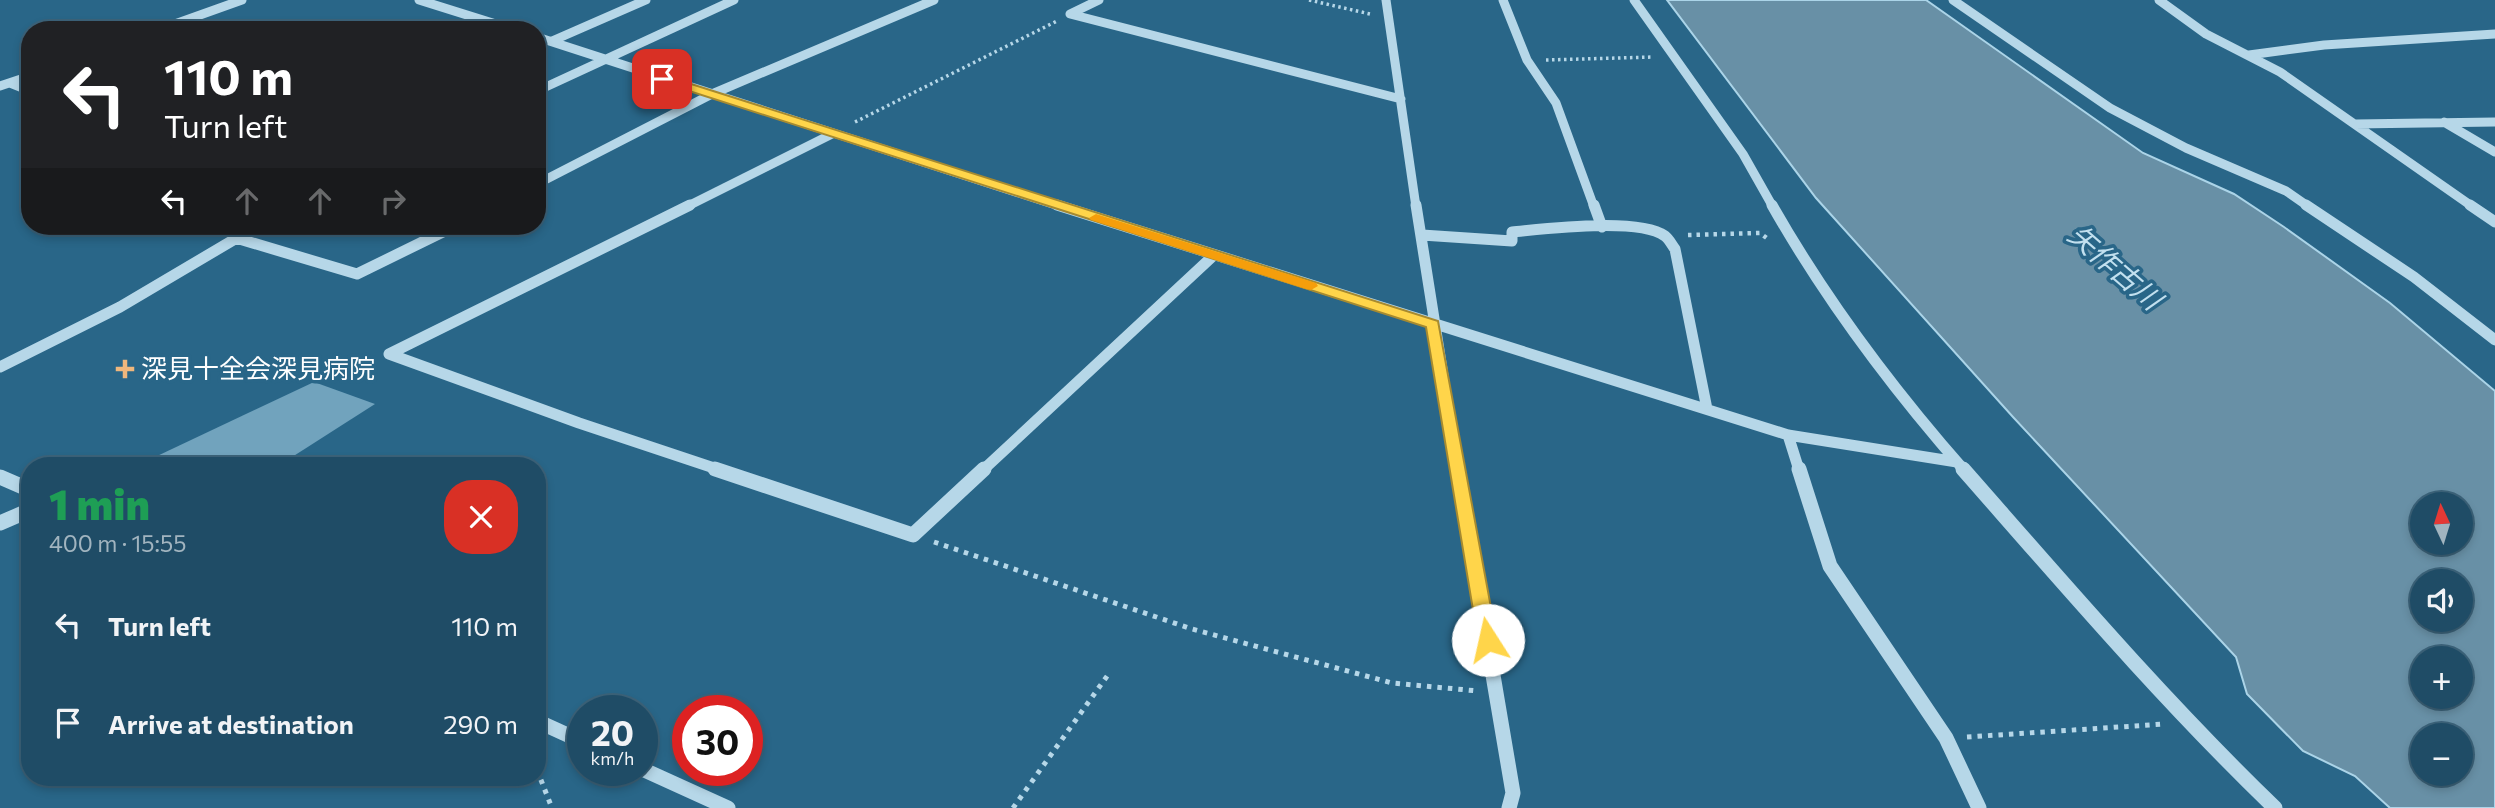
<!DOCTYPE html>
<meta charset="utf-8">
<style>
:root{--surface:#1f4c66;--page:#2c566f;--text:#f1f3f6;--muted:#a1b4bf;--line:#3c637a}
body{margin:0;font-family:Commissioner,"Noto Sans JP",sans-serif;background:var(--page);color:var(--text);height:100vh;display:flex;flex-direction:column;font-size:26px;white-space:nowrap}
*{box-sizing:border-box;margin:0}
p{font-size:23px;color:var(--muted)}
.icon{flex:none;width:38px;height:38px;fill:none;stroke:currentColor;stroke-width:2;stroke-linecap:round;stroke-linejoin:round}
.map{position:relative;flex:1;overflow:hidden}
.side{position:absolute;left:21px;top:457px;width:525px;height:329px;display:flex;flex-direction:column;background:var(--surface);border-radius:28px;box-shadow:0 4px 10px #0003,0 0 0 2px var(--line)}
.side>*{flex:none}
.banner{position:absolute;left:21px;top:21px;width:525px;height:214px;border-radius:28px;box-shadow:0 4px 10px #0003,0 0 0 2px var(--line);background:#202124;color:#fff;overflow:hidden}
.needle{width:46px;rotate:356deg}
.buttons{position:absolute;left:2410px;top:492px;display:grid;gap:14px}
.buttons a{display:grid;place-items:center;width:63px;height:63px;border-radius:50%;background:var(--surface);box-shadow:0 4px 10px #0003,0 0 0 2px var(--line);font-size:35px}
.speed{position:absolute;left:567px;top:695px;display:flex;gap:14px;font-size:35px;font-weight:700;text-align:center}
.speed>*{display:grid;place-content:center;width:91px;height:91px;border-radius:50%;background:var(--surface);box-shadow:0 4px 10px #0003,0 0 0 2px var(--line);line-height:1}
.speed small{font-size:18px;font-weight:400}
.speed .limit{border:10px solid #d22;background:#fff;color:#111}
.pin{position:absolute;display:grid;place-items:center;width:60px;height:60px;color:#fff;margin:-30px;border-radius:14px;box-shadow:0 4px 10px #0006}
.me{position:absolute;width:77px;margin:-38px;rotate:350deg;stroke-linejoin:round;filter:drop-shadow(0 0 5px #0008)}
.turn{display:flex;align-items:center;gap:24px;height:147px;padding:0 28px;font-size:32px}
.turn .icon{width:91px;height:91px;stroke-width:2.5}
.turn b{display:block;font-size:49px;line-height:60px}
.lanes{display:flex;align-items:center;height:66px;padding:0 28px;background:#0003;justify-content:center;gap:35px;direction:ltr}
.lanes .off{opacity:.35}
.round{display:grid;place-items:center;flex:none;width:74px;height:74px;border-radius:28px;background:var(--page)}
.summary{display:flex;align-items:center;justify-content:space-between;height:119px;padding:0 28px}
h1{font-size:42px;font-weight:800;line-height:52px;color:#1e9e55}
ul{padding:0;list-style:none}
li{display:flex;align-items:center;gap:21px;height:98px;padding:0 28px}
li div{flex:1}
li b{display:block;font-size:26px}
li em{font-style:normal}
.map>svg:first-child{display:block}
.water{fill:#6890a6;stroke:#abd4e8;stroke-width:2;fill-rule:evenodd}
.building{fill:#71a3bd}
.lines{fill:none;stroke-linecap:round;stroke-linejoin:round}
.path-far2{stroke:#b6d7e8;stroke-width:3.5;stroke-dasharray:2.5 3.5;stroke-linecap:butt}
.path-far1{stroke:#b6d7e8;stroke-width:4.5;stroke-dasharray:3.5 5;stroke-linecap:butt}
.path{stroke:#b6d7e8;stroke-width:5;stroke-dasharray:4.5 6;stroke-linecap:butt}
.minor-far2{stroke:#b6d7e8;stroke-width:9}
.minor-far1{stroke:#b6d7e8;stroke-width:11}
.minor{stroke:#b6d7e8;stroke-width:15}
.route{fill:#ffd54a;stroke:#a68a30;stroke-width:2}
.slow{fill:#f59e0b}
.poi-dot{fill:#efb77d;stroke:#296688;stroke-width:2.5}
.labels{text-anchor:middle;stroke-width:7;stroke-linejoin:round;paint-order:stroke}
.poi-label{font-size:26px;fill:#fff;stroke:#296688;text-anchor:start}
.water-label{font-size:28px;font-style:italic;fill:#c2e0ef;stroke:#296688}
</style>
<div class="map">
<svg width="2495" height="808" viewBox="0 0 2495 808">
<rect width="100%" height="100%" fill="#296688"/>
<!-- water -->
<path class="water" d="M1667 0H1926L2143 153 2234 194 2284 227 2390 303 2495 391V808H2390L2355 776 2303 751 2247 694 2236 657 2013 417 1816 198ZM2422 504H2460V542H2422ZM2422 581H2460V620H2422ZM2422 658H2460V696H2422ZM2460 735V774H2422V735Z"/>
<!-- building -->
<path class="building" d="M314 382 375 404 278 466H136Z"/>
<g class="lines">
<!-- path-far2 -->
<path class="path-far2" d="M1309 0 1370 14
M1546 60 1653 57
M855 122 1057 21"/>
<!-- path-far1 -->
<path class="path-far1" d="M1688 235 1760 233 1768 239"/>
<!-- path -->
<path class="path" d="M934 542 1192 629 1392 683 1478 691
M1967 737 2165 724
M537 770 552 808
M1013 808 1110 672"/>
<!-- minor-far2 -->
<path class="minor-far2" d="M419 0 515 30
M1099 0 1070 14 1401 99
M1386 0 1416 207
M1503 0 1527 60 1556 103 1594 207
M1634 0 1743 154 1773 207
M1953 0 2110 108 2186 148 2286 191 2309 207
M2159 0 2206 34 2280 72 2473 207
M158 30 242 0
M537 37 1062 207
M552 41 646 0
M2249 55 2324 45 2495 34
M10 83 30 91
M0 86 30 76
M537 91 734 0
M2444 122 2495 152
M2355 124 2495 122
M537 184 712 94 934 0
M686 207 832 134"/>
<!-- minor-far1 -->
<path class="minor-far1" d="M690 205 389 354 579 423 720 470
M1057 205 1788 435 1957 462
M1416 205 1458 470
M1594 205 1602 227
M1772 205C1826 300 1892 388 1964 470
M2306 205 2414 277 2495 340
M2470 205 2495 222
M1422 235 1512 241V232C1545 229 1639 217 1665 236 1669 239 1672 245 1675 249L1707 409
M236 238 357 274 455 226
M0 367 120 307 257 226
M1788 435 1799 470
M983 470 1214 255"/>
<!-- minor -->
<path class="minor" d="M715 469 913 535 984 469
M1458 469 1513 793 1509 808
M1799 469 1830 566 1946 738 1979 808
M1963 469C2064 584 2164 701 2275 808
M0 477 30 490
M0 523 30 510
M537 721 583 742
M642 769 728 808"/>
</g>
<!-- route -->
<path class="route" d="M658 76H666L1438 321 1497 640 1494 646 1488 648 1481 646 1478 640 1426 327 658 81Z"/>
<!-- slow -->
<path class="slow" d="M1096 214 1316 283 1318 286 1311 290 1306 289 1091 220 1089 218Z"/>
<!-- markers -->
<path class="poi-dot" d="M121.5 358.5h7v7h7v7h-7v7h-7v-7h-7v-7h7z"/>
<g class="labels">
<!-- poi labels -->
<g class="poi-label">
<text x="141" y="378">深見十全会深見病院</text>
</g>
<!-- water labels -->
<g class="water-label">
<text transform="translate(2115 267) rotate(41)" y="10">矢作古川</text>
</g>
</g>
</svg>
<div class="buttons">
<a><svg class="needle" viewBox="-14 -14 28 28"><path d="M0-13l5 13h-10z" fill="#e53935"/><path d="M0 13l5-13h-10z" fill="#a1b4bf"/></svg></a>
<a><svg class="icon" aria-label="sound" viewBox="0 0 24 24"><path d="M4 9h4l5-4v14l-5-4H4zM17 9q2 3 0 6"/></svg></a>
<a>+</a>
<a>−</a>
</div>
<div class="speed"><div>20<small>km/h</small></div><div class="limit">30</div></div>
<div class="pin" style="left:662px;top:79px;background:#d93025"><svg class="icon" aria-label="arrive" viewBox="0 0 24 24"><path d="M6 21V4h12l-3 4 3 4H6"/></svg></div>
<svg class="me" style="left:1488px;top:640px" viewBox="-20 -20 40 40"><circle r="19" fill="#fff"/><path d="M0-13L10 11 0 6-10 11z" fill="#ffd54a"/></svg>
<div class="banner">
<div class="turn"><svg class="icon" aria-label="left" viewBox="0 0 24 24"><path d="M17 20v-9H6M10 6l-5 5 5 5"/></svg><div><b>110 m</b>Turn left</div></div>
<div class="lanes"><svg class="icon" aria-label="left" viewBox="0 0 24 24"><path d="M17 20v-9H6M10 6l-5 5 5 5"/></svg><svg class="icon off" aria-label="ahead" viewBox="0 0 24 24"><path d="M12 20V5M6 11l6-6 6 6"/></svg><svg class="icon off" aria-label="ahead" viewBox="0 0 24 24"><path d="M12 20V5M6 11l6-6 6 6"/></svg><svg class="icon off" aria-label="right" viewBox="0 0 24 24"><path d="M7 20v-9h11M14 6l5 5-5 5"/></svg></div>
</div>
<section class="side">
<div class="summary"><div><h1>1 min</h1><p>400 m · 15:55</p></div><a class="round" style="background:#d93025;color:#fff"><svg class="icon" aria-label="close" viewBox="0 0 24 24"><path d="M6 6l12 12M18 6L6 18"/></svg></a></div>
<ul>
<li><svg class="icon" aria-label="left" viewBox="0 0 24 24"><path d="M17 20v-9H6M10 6l-5 5 5 5"/></svg><div><b>Turn left</b></div><em>110 m</em></li>
<li><svg class="icon" aria-label="arrive" viewBox="0 0 24 24"><path d="M6 21V4h12l-3 4 3 4H6"/></svg><div><b>Arrive at destination</b></div><em>290 m</em></li>
</ul>
</section>
</div>
